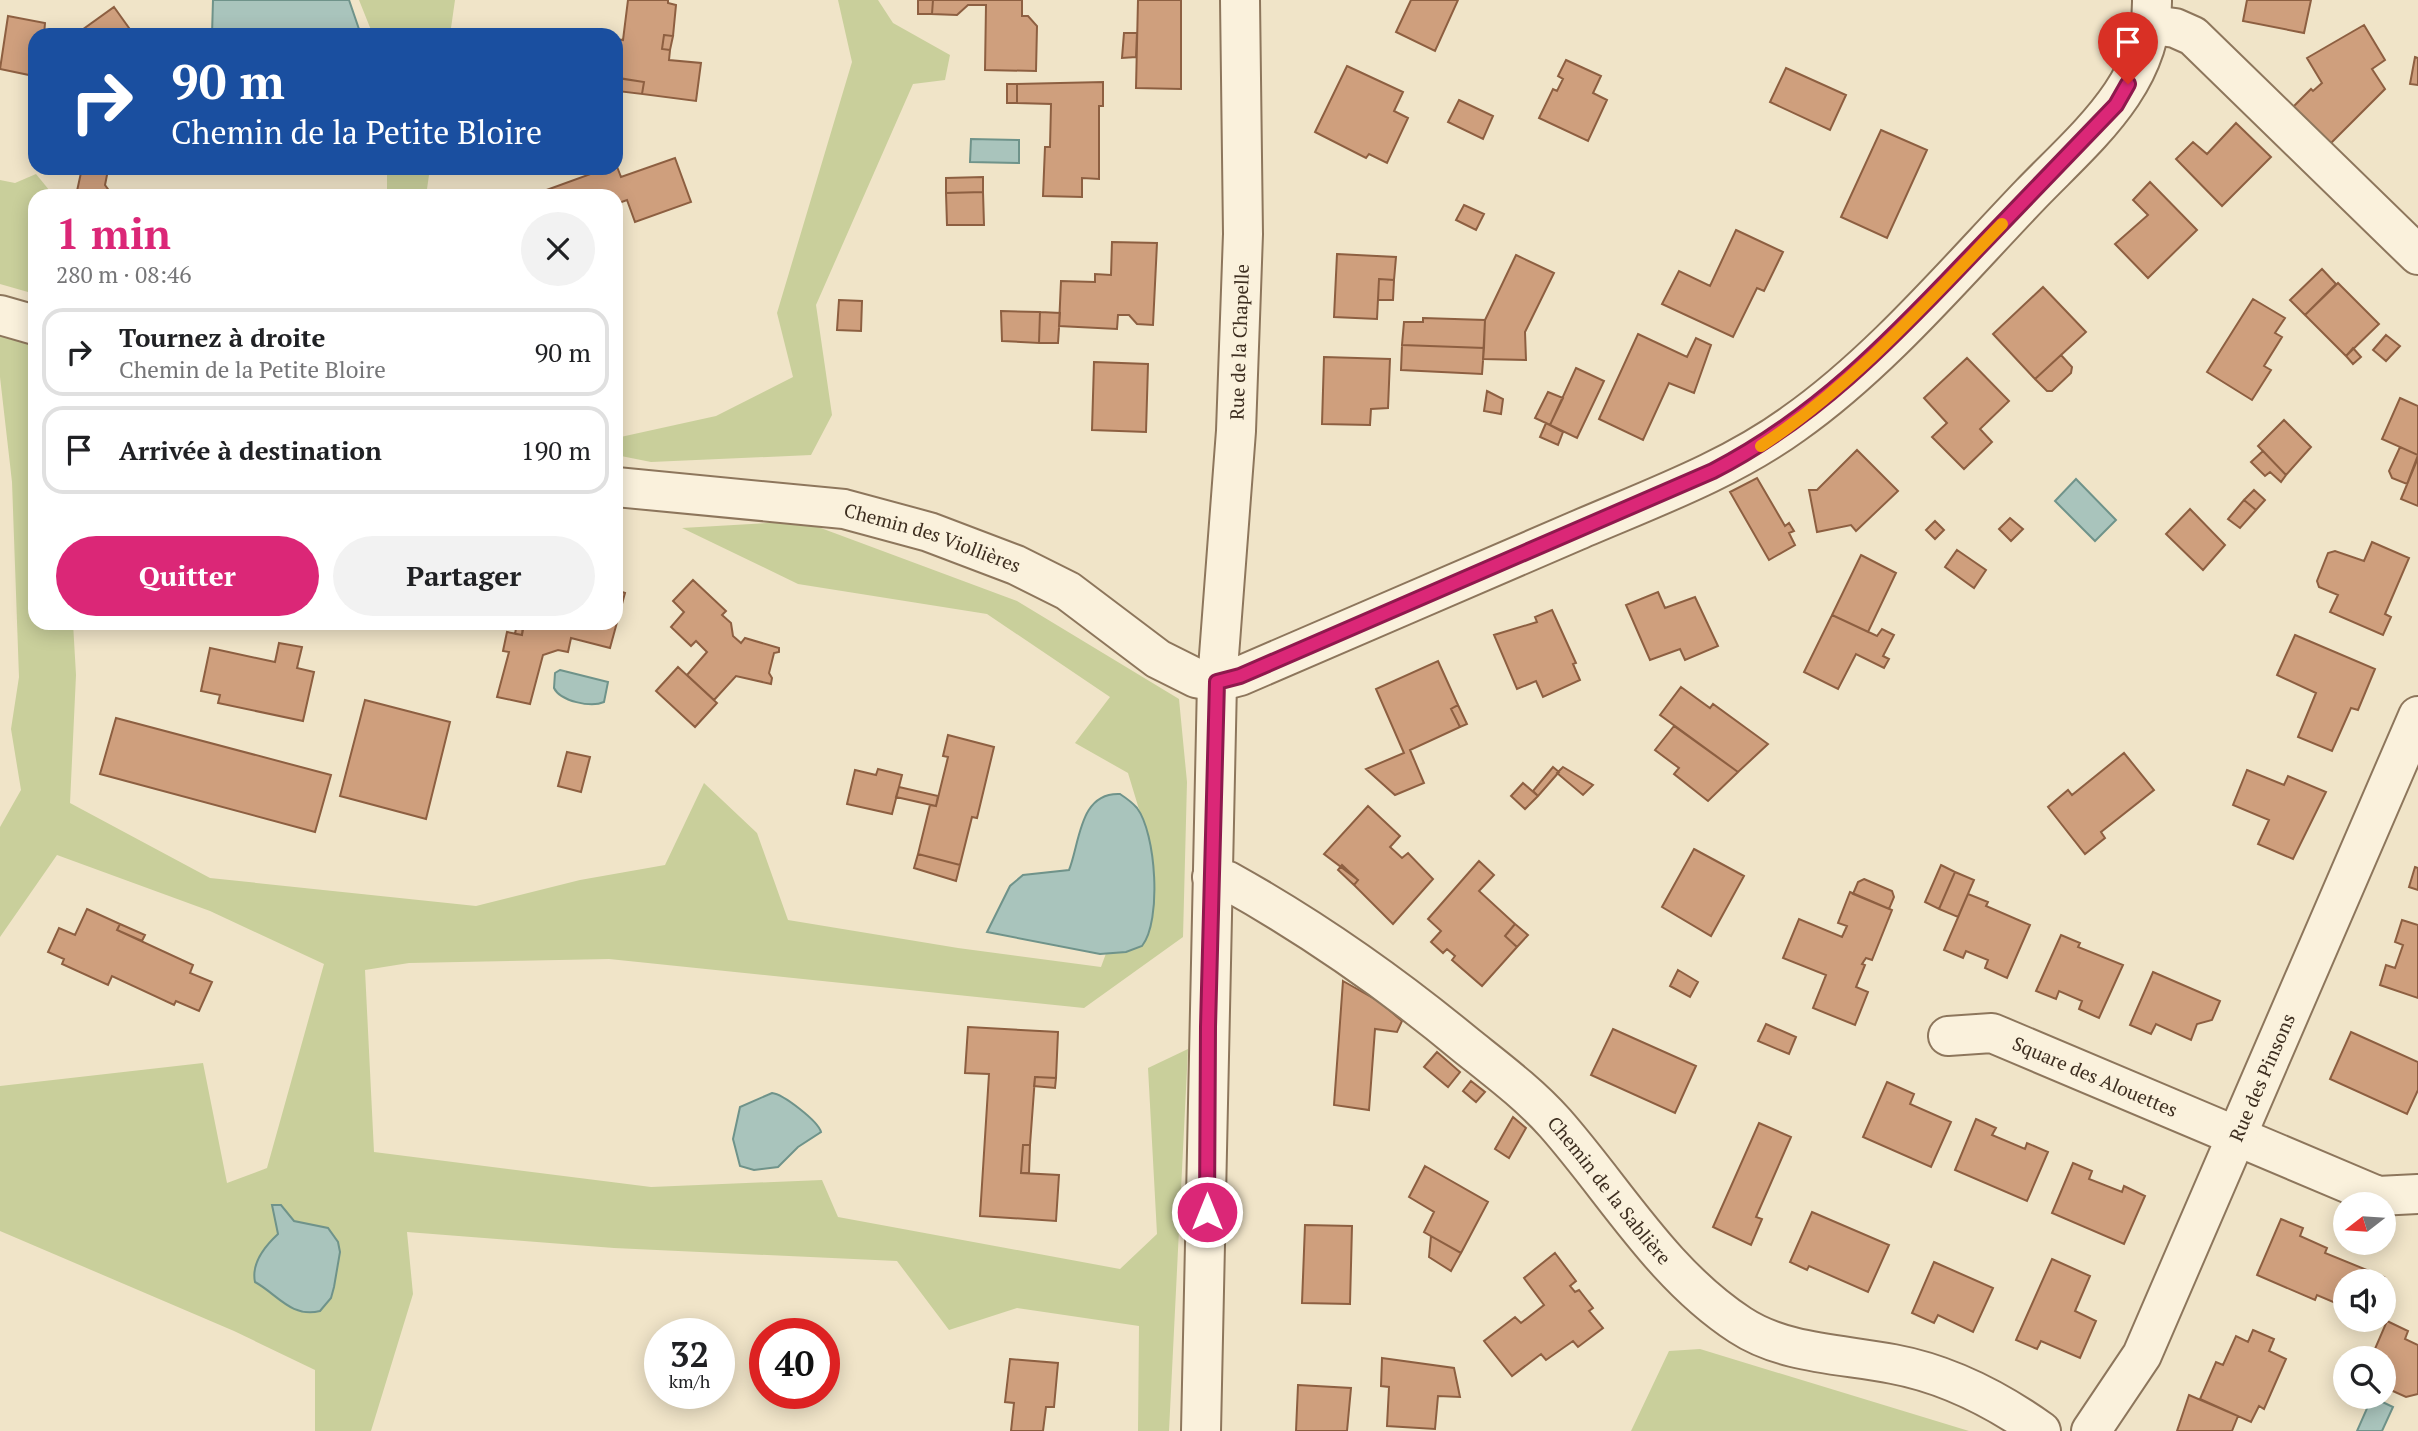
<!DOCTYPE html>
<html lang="fr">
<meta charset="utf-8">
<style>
:root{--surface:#fff;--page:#f2f2f2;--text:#202124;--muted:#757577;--line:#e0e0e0;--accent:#db2777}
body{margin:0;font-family:"PT Serif",serif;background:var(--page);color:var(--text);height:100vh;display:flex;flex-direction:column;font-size:26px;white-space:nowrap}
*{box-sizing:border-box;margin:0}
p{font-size:23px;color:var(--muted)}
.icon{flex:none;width:38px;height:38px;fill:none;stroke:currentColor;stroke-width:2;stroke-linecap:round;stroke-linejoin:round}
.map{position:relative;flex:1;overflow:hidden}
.drawer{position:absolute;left:28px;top:189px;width:595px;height:441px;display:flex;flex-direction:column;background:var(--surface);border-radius:21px;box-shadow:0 4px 18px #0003}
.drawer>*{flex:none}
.top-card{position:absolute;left:28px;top:28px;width:595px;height:147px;border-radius:21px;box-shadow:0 4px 18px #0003;background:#1a4fa0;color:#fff;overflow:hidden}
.needle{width:46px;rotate:253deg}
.buttons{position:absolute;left:2333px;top:1192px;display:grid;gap:14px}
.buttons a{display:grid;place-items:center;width:63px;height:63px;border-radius:50%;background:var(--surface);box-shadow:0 4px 18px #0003;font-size:35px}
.speed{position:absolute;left:644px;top:1318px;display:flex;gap:14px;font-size:35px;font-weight:700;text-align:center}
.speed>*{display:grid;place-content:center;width:91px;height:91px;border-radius:50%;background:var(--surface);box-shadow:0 4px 18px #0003;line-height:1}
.speed small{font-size:18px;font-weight:400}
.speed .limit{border:10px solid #d22;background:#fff;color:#111}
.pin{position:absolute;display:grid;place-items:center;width:60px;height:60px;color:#fff;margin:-72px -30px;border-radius:50% 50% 50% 0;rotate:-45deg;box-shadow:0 0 7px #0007}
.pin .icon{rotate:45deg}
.me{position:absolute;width:77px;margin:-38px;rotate:0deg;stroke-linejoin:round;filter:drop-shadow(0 0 5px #0008)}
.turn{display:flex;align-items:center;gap:24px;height:147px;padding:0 28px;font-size:32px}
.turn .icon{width:91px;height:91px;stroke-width:2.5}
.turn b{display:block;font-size:49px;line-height:60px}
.round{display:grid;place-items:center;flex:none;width:74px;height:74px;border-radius:37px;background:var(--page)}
.summary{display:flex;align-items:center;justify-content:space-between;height:119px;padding:0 28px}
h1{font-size:42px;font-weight:600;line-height:52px;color:var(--accent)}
.button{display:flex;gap:14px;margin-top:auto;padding:14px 28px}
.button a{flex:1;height:80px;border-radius:42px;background:var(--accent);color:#fff;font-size:28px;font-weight:600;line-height:80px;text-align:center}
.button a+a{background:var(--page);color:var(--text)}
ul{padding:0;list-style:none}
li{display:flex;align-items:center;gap:21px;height:88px;margin:0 14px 10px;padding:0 14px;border:4px solid var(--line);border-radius:21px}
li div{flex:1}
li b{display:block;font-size:26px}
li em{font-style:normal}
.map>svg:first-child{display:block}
.green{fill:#c9cf9b}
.water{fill:#a9c4bc;stroke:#6f938a;stroke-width:2}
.building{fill:#cf9f7d;stroke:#8d5f41;stroke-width:2}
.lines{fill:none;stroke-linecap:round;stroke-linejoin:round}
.minor-casing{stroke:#8d765c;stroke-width:42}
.minor{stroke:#faf1dc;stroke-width:38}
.route-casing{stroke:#8e194d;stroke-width:18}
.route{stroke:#db2777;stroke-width:12}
.slow{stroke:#f59e0b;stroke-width:12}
.labels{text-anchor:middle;stroke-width:5;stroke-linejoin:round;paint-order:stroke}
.street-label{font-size:19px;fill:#3d2e20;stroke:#f7eed8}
</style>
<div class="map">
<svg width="2418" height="1431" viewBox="0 0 2418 1431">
<rect width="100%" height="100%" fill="#f0e4c8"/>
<!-- green -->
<path class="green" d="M359 0H455L450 35H373Z
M838 0H878L893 23 950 55 945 80 913 84 816 305 832 415 811 455 651 462 616 455V438L716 416 793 377 777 313 852 62Z
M387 168H430L426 196H387Z
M36 174 54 196H35V294L0 284V180L15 183Z
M0 334 35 343V623H73L76 675 70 803 210 878 476 906 580 880 665 865 704 783 757 833 788 920 958 948 1101 967 1148 839 1128 773 1075 743 1110 697 987 614 798 584 682 528 802 521 1017 601 1179 699 1187 782 1183 937 1084 1008 609 959 409 963 365 970 374 1152 651 1187 822 1180 838 1217 1120 1269 1157 1234 1148 1068 1188 1049 1169 1431H1138L1139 1326 1017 1308 949 1330 897 1261 614 1248 407 1232 413 1294 371 1431H315V1370L234 1331 0 1231V1086L203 1063 227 1183 267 1168 324 964 210 911 57 855 0 937V827L21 790 11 729 19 677 12 482 0 377Z
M1700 1349 1969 1431H1631L1669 1351Z"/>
<!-- water -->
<path class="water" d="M213 0H349L361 35H212Z
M971 139 1019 140V163L970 162Z
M2076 479 2116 520 2095 541 2055 501Z
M560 670 608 682 604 702C591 708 560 701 554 688L555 673Z
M1120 794C1126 798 1132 802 1137 808 1156 833 1162 921 1142 946L1126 952 1100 954 987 932 1010 886 1023 875 1069 870C1080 843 1079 792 1120 794Z
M772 1093C783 1094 818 1121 821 1132L798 1147 778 1167 754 1170 740 1166 733 1139 740 1107Z
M272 1205H281L294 1221 328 1228 338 1242 340 1252 334 1287 331 1298 320 1311C291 1318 277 1294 255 1282 251 1263 265 1246 278 1234Z
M2372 1397 2393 1407 2382 1431H2357Z"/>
<!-- building -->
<path class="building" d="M628 0H668V3L676 5 673 36 664 35 662 49 670 50 669 60 701 63 696 101 642 94 644 82 616 78V39L623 40Z
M918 0H933L932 14H918Z
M933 0H1022V16H1028L1037 26 1036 71 985 70 986 5H968L957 15 932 14Z
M1138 0H1181V89L1136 88Z
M1411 0H1458L1435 51 1396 32Z
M2247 0H2311L2304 33 2243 21Z
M114 7 134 35H75Z
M8 16 45 23 44 35H35V65H31L29 75 0 69Z
M2364 25 2385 60 2372 69 2385 89 2321 153 2285 115 2311 89 2313 91 2322 83 2307 58Z
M532 29 582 35H531Z
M1124 33H1137L1136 57 1122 58Z
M664 35 673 36 670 50 662 49Z
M2415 57 2418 58V85L2410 84Z
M1566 60 1601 76 1593 93 1607 100 1588 141 1539 118 1553 89 1557 91 1563 79 1558 76Z
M1347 66 1403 92 1394 111 1408 118 1387 163 1369 154 1366 158 1315 132Z
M1786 68 1846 95 1830 130 1770 102Z
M619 78 644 82 642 94 617 91Z
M1103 82V106H1099V179L1082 178V197L1043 196 1045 147H1050L1051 104 1017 103V84Z
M1007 84H1017V103H1007Z
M1459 100 1493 116 1483 139 1448 122Z
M2236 123 2271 157 2222 206 2176 159 2193 142 2207 154Z
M1881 130 1927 150 1887 238 1841 217Z
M675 158 691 202 635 222 627 200 616 204V196H530L599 171 601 168H616V164L621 177Z
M82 168 108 170 105 185 113 196H81L77 191Z
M983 177V192L946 193V178Z
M2150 182 2197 230 2148 278 2115 244 2148 215 2133 200Z
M983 192 984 225H947L946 193Z
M1464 205 1484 214 1476 230 1456 220Z
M1736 230 1783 252 1764 291 1757 288 1733 337 1662 304 1679 271 1710 286Z
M1112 242 1157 243 1153 325 1137 324 1129 315H1118L1117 329 1059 326 1061 281 1095 282V274L1111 275Z
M1337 254 1396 257 1394 280 1379 279 1377 319 1334 317Z
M1516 255 1554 273 1525 332 1526 360 1483 359 1485 320Z
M2322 269 2336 284 2305 315 2290 300Z
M1379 279 1394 280 1393 300H1378Z
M2338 283 2379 324 2346 356 2305 315Z
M2043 287 2086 332 2035 379 1993 334Z
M2253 299 2285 318 2275 333 2282 337 2264 366 2271 370 2252 400 2207 372Z
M839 300 862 301 861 331 837 330Z
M1001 311 1040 312 1039 343 1002 341Z
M1040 312 1060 313 1058 343H1039Z
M1423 318 1485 320 1484 348 1402 345 1404 322H1423Z
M1638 334 1687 357 1696 338 1711 345 1694 393 1669 383 1643 440 1599 419Z
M2386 335 2400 346 2386 361 2373 350Z
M1402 345 1484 348 1482 374 1401 370Z
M2353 348 2361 357 2353 364 2346 356Z
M2061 355 2072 367 2071 373 2052 391H2047L2035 379Z
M1324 357 1390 359 1388 408 1371 409 1370 425 1322 424Z
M1967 358 2009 401 1980 429 1992 442 1964 469 1932 437 1947 423 1924 398Z
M1094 362 1148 364 1146 432 1092 430Z
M1576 368 1604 381 1577 438 1550 425Z
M1487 391 1503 399 1501 414 1484 411Z
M1548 392 1563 398 1550 425 1535 418Z
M2400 398 2418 406V455L2382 439Z
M2284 420 2311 447 2286 475 2258 446Z
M1546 423 1563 432 1558 445 1540 437Z
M2400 447 2418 455 2407 484 2392 478 2389 471Z
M1857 450 1898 491 1856 531 1851 525 1817 532 1809 490H1817Z
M2263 451 2286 475 2281 482 2270 472 2265 476 2251 462Z
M2418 458V506L2401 499Z
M1757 478 1785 526 1789 523 1794 531 1789 533 1795 545 1769 560 1730 492Z
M2254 490 2265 500 2256 510 2244 500Z
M2244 500 2256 510 2240 528 2228 519Z
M2190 509 2225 545 2203 570 2166 534Z
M2010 518 2023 529 2011 541 1999 529Z
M1935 521 1944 530 1935 539 1926 530Z
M2372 542 2409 558 2385 614 2391 617 2383 635 2330 612 2338 595 2319 587 2317 581 2328 553 2335 551 2364 561Z
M1957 550 1986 570 1974 588 1945 567Z
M1861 555 1896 573 1868 632 1832 615Z
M693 580 726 611 722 615 731 623 733 636 741 643 745 638 779 648V652L774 653 769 673 772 678 771 684 736 676 714 700 687 675 707 652 696 641 691 646 671 627 684 612 673 601Z
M616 590 625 593 610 648 571 638 568 652 558 650 543 655 530 704 497 697 509 652 503 651 507 632 522 635 523 623H616Z
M1658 592 1665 608 1695 597 1718 646 1685 660 1680 649 1650 660 1626 605Z
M1552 610 1576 663 1573 664 1580 680 1543 697 1536 681 1517 689 1494 635 1537 622 1535 617Z
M1832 615 1877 636 1882 629 1894 635 1883 656 1889 659 1884 668 1856 654 1838 689 1804 672Z
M517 623 524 625 522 635 515 634Z
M2295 635 2375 669 2358 710 2351 708 2332 751 2298 737 2316 693 2277 675Z
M279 643 302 647 297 668 314 672 303 721 218 703 220 695 201 691 210 648 275 662Z
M1438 661 1458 705 1451 709 1460 727 1410 750 1424 783 1395 795 1366 769 1404 753 1376 689Z
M678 667 717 703 695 727 656 691Z
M1681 687 1710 708 1713 704 1768 744 1738 772 1660 715Z
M365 700 450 722 426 819 340 796Z
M1458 705 1467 724 1460 727 1451 709Z
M116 718 331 775 315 832 100 774Z
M1674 726 1738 772 1708 801 1674 774 1679 768 1655 750Z
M948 735 994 747 977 818 972 817 960 865 918 854 930 805 936 806 948 757 943 756Z
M567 752 590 757 581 792 558 786Z
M2124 753 2154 790 2101 832 2105 838 2085 854 2048 807 2068 790 2072 795Z
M1553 767 1559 772 1538 796 1533 791Z
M1563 767 1593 785 1583 795 1557 773Z
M878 769 902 775 892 814 847 804 855 770 876 775Z
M2247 770 2284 785 2288 776 2326 792 2293 859 2258 844 2269 820 2233 805Z
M1523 783 1538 796 1525 809 1511 796Z
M899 787 938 796 936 806 896 797Z
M1368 806 1400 836 1390 847 1402 858 1408 853 1433 879 1393 924 1354 885 1358 880 1324 854Z
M1694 849 1744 876 1711 936 1662 907Z
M918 854 960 865 956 881 914 868Z
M1479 861 1494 875 1479 891 1515 924 1505 936 1517 947 1482 986 1452 960 1455 956 1447 949 1443 953 1431 942 1441 931 1428 919Z
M1342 865 1358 880 1354 885 1338 870Z
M1941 865 1955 872 1939 909 1925 902Z
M2415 867 2418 868V890L2409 887Z
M1955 872 1974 880 1958 917 1939 909Z
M1864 879 1892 891 1894 897 1889 909 1853 894 1858 882Z
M1850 892 1892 910 1872 960 1866 958 1862 964 1865 965 1856 987 1868 992 1855 1025 1813 1008 1826 975 1783 958 1799 919 1842 937 1847 926 1838 923Z
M1968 894 1988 902 1986 906 2030 925 2007 978 1985 968 1988 960 1966 951 1963 958 1944 950Z
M87 909 120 924 117 930 193 965 190 973 212 982 199 1011 176 1001 174 1005 112 976 108 985 62 964 64 959 48 952 59 928 75 935Z
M2402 920 2418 925V998L2380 985 2386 965 2395 968 2403 945 2395 942Z
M120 924 145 935 142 941 117 930Z
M1515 924 1528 935 1517 947 1505 936Z
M2061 935 2080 943 2078 947 2123 965 2099 1018 2079 1009 2082 1001 2059 991 2056 999 2036 991Z
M1678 970 1698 982 1690 997 1670 986Z
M2153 972 2220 1001 2212 1020 2197 1024 2191 1040 2156 1024 2151 1034 2130 1025Z
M1343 981 1380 1002 1402 1021 1397 1032 1375 1029 1369 1110 1334 1105Z
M1766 1024 1796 1037 1789 1054 1758 1041Z
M968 1027 1058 1032 1056 1078 1035 1077 1030 1145H1023L1021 1173 1059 1175 1056 1221 980 1216 989 1074 965 1073Z
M1613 1029 1696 1066 1675 1113 1591 1075Z
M2351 1032 2418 1062V1090L2407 1114 2330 1079Z
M1437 1052 1460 1072 1448 1087 1424 1067Z
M1035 1077 1056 1078 1055 1088 1034 1086Z
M1471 1081 1485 1092 1476 1102 1463 1091Z
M1887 1082 1914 1094 1910 1104 1951 1122 1931 1167 1863 1137Z
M1513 1117 1526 1128 1509 1158 1495 1149Z
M1976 1119 1996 1128 1992 1135 2025 1149 2027 1143 2048 1152 2027 1201 1955 1170Z
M1759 1123 1791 1137 1756 1217 1762 1219 1751 1245 1713 1227Z
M1023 1145H1030L1029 1173H1021Z
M2073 1163 2092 1171 2089 1179 2122 1192 2124 1186 2145 1196 2124 1244 2052 1213Z
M1425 1166 1488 1202 1461 1253 1424 1232 1434 1212 1409 1197Z
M1812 1212 1889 1245 1868 1292 1809 1266 1807 1270 1790 1262Z
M2281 1219 2303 1228 2300 1236 2327 1248 2325 1253 2384 1277 2382 1281H2345V1307L2317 1295 2315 1300 2257 1275Z
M1305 1225 1352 1226 1350 1304 1302 1303Z
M1431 1236 1461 1253 1451 1271 1429 1257Z
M1555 1253 1576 1281 1570 1286 1575 1292 1579 1290 1593 1308 1589 1311 1603 1328 1578 1347 1573 1341 1546 1360 1541 1354 1512 1376 1484 1341 1515 1317 1521 1323 1544 1305 1524 1278Z
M2052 1259 2090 1276 2075 1311 2096 1321 2080 1358 2041 1341 2037 1349 2016 1340Z
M1934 1262 1993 1288 1973 1332 1938 1315 1934 1323 1912 1313Z
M2387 1321 2408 1331 2405 1339 2418 1345V1394L2406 1397 2384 1387V1358H2371Z
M2253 1330 2274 1339 2269 1351 2286 1359 2264 1409 2259 1406 2251 1422 2200 1399 2216 1362 2223 1365 2236 1336 2248 1342Z
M1382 1358 1454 1368 1460 1397 1438 1396 1435 1429 1387 1426 1389 1387 1381 1386Z
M1010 1359 1058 1363 1054 1407H1046L1043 1431H1011L1014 1403 1005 1402Z
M1298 1385 1351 1388 1347 1431H1296Z
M2189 1395 2238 1416 2232 1431H2177Z"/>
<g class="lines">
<defs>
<g id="minor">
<path d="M2152 25 2175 28 2193 36 2418 255"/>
<path d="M0 315 35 325"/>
<path id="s1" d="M616 487 844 509 929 532 1016 565 1068 591 1158 659 1196 678 1217 682 1240 676C1352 628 1464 579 1576 531 1650 499 1728 471 1793 424 1880 363 1958 270 2031 194 2085 138 2153 84 2152 0"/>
<path id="s2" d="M1212 877 1228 881C1314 929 1391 983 1467 1046 1497 1070 1529 1094 1555 1123 1615 1191 1662 1274 1740 1325 1784 1354 1842 1354 1893 1364 1947 1374 1996 1399 2041 1431"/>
<path id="s3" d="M1948 1036 1992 1033 2378 1196 2418 1194"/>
<path id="s4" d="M1201 1431 1217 682 1236 431 1243 234 1240 0"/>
<path id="s5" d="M2091 1431 2142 1355 2418 716"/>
</g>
</defs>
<!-- minor casing -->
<use href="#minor" class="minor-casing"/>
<!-- minor -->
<use href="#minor" class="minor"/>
</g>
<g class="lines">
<defs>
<path id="route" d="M1207 1212 1208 1027 1217 682 1240 676 1713 471C1814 419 1888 343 1965 262 2015 210 2065 158 2116 105L2128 84"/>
</defs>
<!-- route casing -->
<use href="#route" class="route-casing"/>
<!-- route -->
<use href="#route" class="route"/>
<!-- slow -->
<path class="slow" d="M1761 446C1853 385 1926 303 2002 224"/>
</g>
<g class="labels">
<!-- street labels -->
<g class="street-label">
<text dy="7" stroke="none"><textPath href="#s4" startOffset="1090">Rue de la Chapelle</textPath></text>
<text dy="7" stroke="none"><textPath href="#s1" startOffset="322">Chemin des Viollières</textPath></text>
<text dy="7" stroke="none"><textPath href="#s3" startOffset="156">Square des Alouettes</textPath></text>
<text dy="7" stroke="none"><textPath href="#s5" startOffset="394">Rue des Pinsons</textPath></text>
<text dy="7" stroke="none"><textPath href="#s2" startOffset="511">Chemin de la Sablière</textPath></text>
</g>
</g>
</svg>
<div class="buttons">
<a><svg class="needle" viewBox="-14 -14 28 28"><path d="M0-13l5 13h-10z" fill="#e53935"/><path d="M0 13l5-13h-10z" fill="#757577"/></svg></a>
<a><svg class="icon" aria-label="sound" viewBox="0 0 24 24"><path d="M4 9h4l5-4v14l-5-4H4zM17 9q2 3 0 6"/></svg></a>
<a><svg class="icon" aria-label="search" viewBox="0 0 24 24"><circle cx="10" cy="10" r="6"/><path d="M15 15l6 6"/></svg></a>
</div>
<div class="speed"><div>32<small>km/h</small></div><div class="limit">40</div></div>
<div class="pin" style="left:2128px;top:84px;background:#d93025"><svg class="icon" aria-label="arrive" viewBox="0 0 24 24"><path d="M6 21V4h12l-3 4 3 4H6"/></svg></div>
<svg class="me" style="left:1207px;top:1212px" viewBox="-20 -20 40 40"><circle r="17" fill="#db2777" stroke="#fff" stroke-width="3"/><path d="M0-11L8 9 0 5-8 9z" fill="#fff"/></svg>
<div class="top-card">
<div class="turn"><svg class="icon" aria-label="right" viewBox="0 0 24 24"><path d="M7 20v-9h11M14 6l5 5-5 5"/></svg><div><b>90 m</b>Chemin de la Petite Bloire</div></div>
</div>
<section class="drawer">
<div class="summary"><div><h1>1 min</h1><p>280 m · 08:46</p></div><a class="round"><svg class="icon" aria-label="close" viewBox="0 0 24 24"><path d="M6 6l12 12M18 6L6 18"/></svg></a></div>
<ul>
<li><svg class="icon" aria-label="right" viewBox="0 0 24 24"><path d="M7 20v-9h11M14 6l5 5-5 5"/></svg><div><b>Tournez à droite</b><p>Chemin de la Petite Bloire</p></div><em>90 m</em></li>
<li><svg class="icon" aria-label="arrive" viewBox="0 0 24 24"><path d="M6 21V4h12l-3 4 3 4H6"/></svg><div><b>Arrivée à destination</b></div><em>190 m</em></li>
</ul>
<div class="button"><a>Quitter</a><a>Partager</a></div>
</section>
</div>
